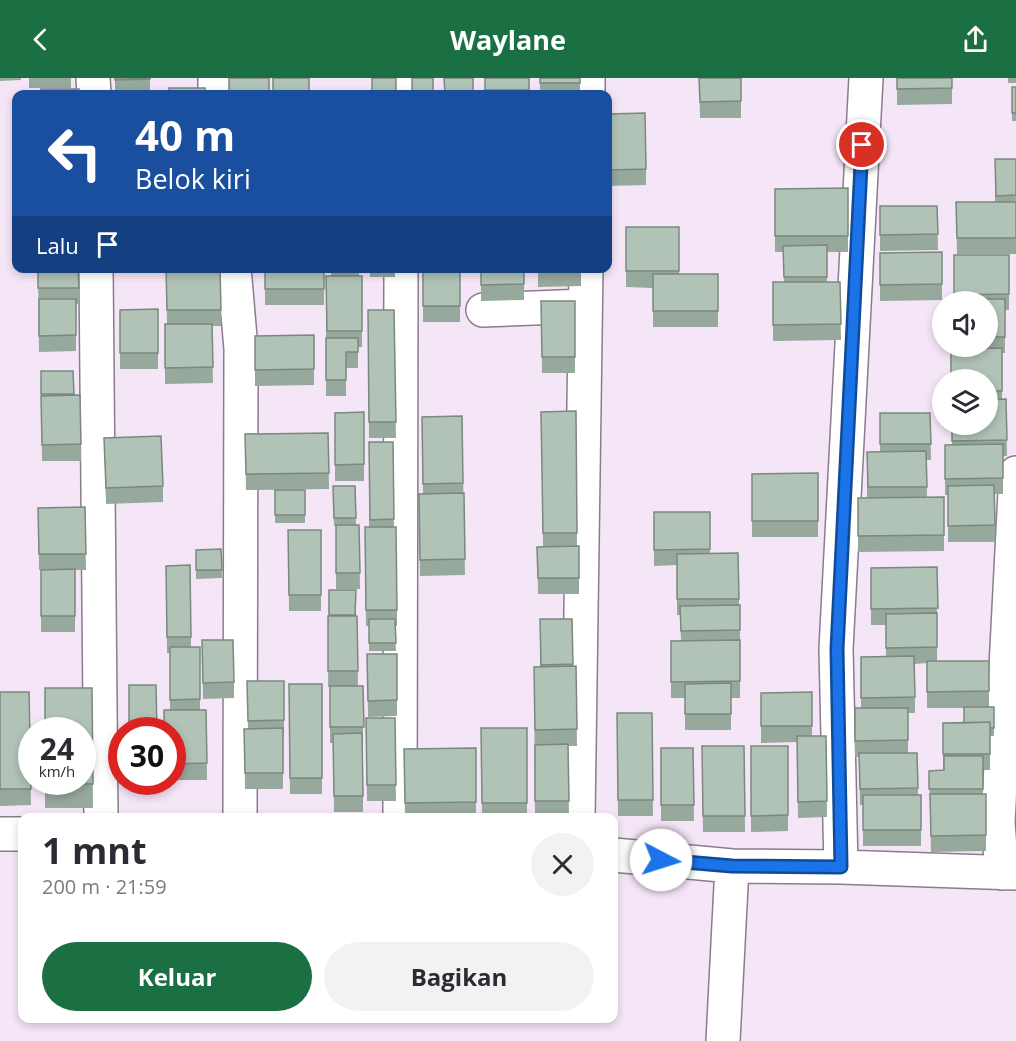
<!DOCTYPE html>
<html lang="id">
<meta charset="utf-8">
<style>
:root{--surface:#fff;--page:#f2f2f3;--text:#2b2b33;--muted:#7c7c81;--accent:#1b7043}
body{margin:0;font-family:"Open Sans",sans-serif;background:var(--page);color:var(--text);height:100vh;display:flex;flex-direction:column;font-size:22px;white-space:nowrap}
*{box-sizing:border-box;margin:0}
p{font-size:20px;color:var(--muted)}
.icon{flex:none;width:33px;height:33px;fill:none;stroke:currentColor;stroke-width:2;stroke-linecap:round;stroke-linejoin:round}
.map{position:relative;flex:1;overflow:hidden}
.details{position:absolute;left:18px;top:735px;width:600px;height:210px;display:flex;flex-direction:column;background:var(--surface);border-radius:12px;box-shadow:0 3px 9px #0003}
.details>*{flex:none}
.top-card{position:absolute;left:12px;top:12px;width:600px;height:183px;border-radius:12px;box-shadow:0 3px 9px #0003;background:#1a4fa0;color:#fff;overflow:hidden}
.tools{position:absolute;left:932px;top:213px;display:grid;gap:12px}
.tools a{display:grid;place-items:center;width:66px;height:66px;border-radius:50%;background:var(--surface);box-shadow:0 3px 9px #0003;font-size:30px}
.speed{position:absolute;left:18px;top:639px;display:flex;gap:12px;font-size:30px;font-weight:700;text-align:center}
.speed>*{display:grid;place-content:center;width:78px;height:78px;border-radius:50%;background:var(--surface);box-shadow:0 3px 9px #0003;line-height:1}
.speed small{font-size:15px;font-weight:400}
.speed .limit{border:9px solid #d22;background:#fff;color:#111}
.pin{position:absolute;display:grid;place-items:center;width:51px;height:51px;color:#fff;margin:-26px;border:3px solid #fff;border-radius:50%;box-shadow:0 2px 6px #0007}
.me{position:absolute;width:66px;margin:-33px;rotate:95deg;stroke-linejoin:round;filter:drop-shadow(0 0 4px #0008)}
.turn{display:flex;align-items:center;gap:21px;height:126px;padding:0 24px;font-size:27px}
.turn .icon{width:78px;height:78px;stroke-width:2.5}
.turn b{display:block;font-size:42px;line-height:51px}
.then{display:flex;align-items:center;height:57px;padding:0 24px;background:#0003;gap:12px;font-size:22px}
.round{display:grid;place-items:center;flex:none;width:63px;height:63px;border-radius:32px;background:var(--page)}
.head{display:flex;align-items:center;justify-content:space-between;height:102px;padding:0 24px}
h1{font-size:36px;font-weight:700;line-height:45px}
.primary-button{display:flex;gap:12px;margin-top:auto;padding:12px 24px}
.primary-button a{flex:1;height:69px;border-radius:36px;background:var(--accent);color:#fff;font-size:24px;font-weight:700;line-height:69px;text-align:center}
.primary-button a+a{background:var(--page);color:var(--text)}
header{display:flex;justify-content:space-between;align-items:center;height:78px;padding:0 24px;background:var(--accent);color:#fff;font-size:27px;font-weight:700}
.map>svg:first-child{display:block}
.lines{fill:none;stroke-linecap:round;stroke-linejoin:round}
.minor-casing{stroke:#8a7c8c;stroke-width:36}
.minor{stroke:#fff;stroke-width:33}
.wall{fill:#97a89d}
.building{fill:#b0c3b6;stroke:#7b887f;stroke-width:1.5}
.route-casing{stroke:#114b97;stroke-width:15}
.route{stroke:#1a73e8;stroke-width:10}
</style>
<header><svg class="icon" aria-label="back" viewBox="0 0 24 24"><path d="M15 5l-7 7 7 7"/></svg>Waylane<svg class="icon" aria-label="share" viewBox="0 0 24 24"><path d="M12 15V3M7 8l5-5 5 5M5 13v7h14v-7"/></svg></header>
<div class="map">
<svg width="1016" height="963" viewBox="0 0 1016 963">
<rect width="100%" height="100%" fill="#f5e6f7"/>
<g class="lines">
<defs>
<path id="minor" d="M93 0 94 16
M215 0V16
M401 16V0
M588 16V0
M96 190 101 740
M234 190 241 271 240 740
M483 232 585 228
M400 740 401 190
M578 740 586 190
M0 756H22
M614 777 732 788 841 789 1016 795
M841 789 836 571 866 0
M1002 795 998 745 1016 395
M723 963 732 788"/>
</defs>
<!-- minor casing -->
<use href="#minor" class="minor-casing"/>
<!-- minor -->
<use href="#minor" class="minor"/>
</g>
<!-- wall -->
<path class="wall" d="M0 0H21V2L0 3Z
M29 0H71V10H29Z
M115 0H150V16H115Z
M485 0H529V16H485Z
M540 0H580V16H540Z
M699 0H741V40H700Z
M897 0 952 10V26L897 27Z
M1008 0H1016V5H1008Z
M1012 9H1016V43H1012Z
M608 36 646 91V107L608 108Z
M995 81H1016V176H957L956 124H995Z
M848 110V174H827V204H840L841 262 773 263V204H784L783 174H775V111Z
M880 128H937L938 172 880 173Z
M626 149H679V196H718V249H653V210L626 209Z
M942 174V222L880 223V175Z
M954 177H1009V232H1005V275H1002V321H1006L1007 378H1003V416H995V464H948V417H945V367H952V346H987V302L974 271V268H987V224H954Z
M38 190H78L79 226H76V273L39 274Z
M166 190H220L221 248H212L213 305 165 306V246H167Z
M265 190H324V227H265Z
M331 190H359V198H362V269H358V290H346V318H326V198H331Z
M370 190H395V199H370Z
M423 190H460V244H423Z
M481 190H524V222L481 223Z
M538 190H581V208L538 209Z
M541 223H575V295H542Z
M158 231V291H120V232Z
M368 232H394L396 360H369Z
M314 257V307L255 308V258Z
M41 293H73L74 317H80L81 383H42Z
M576 333 577 468H579V516H538L537 469H543L541 334Z
M364 334V403H335V335Z
M880 335H930L931 382H926L927 419H944V473L858 474V420H867V374H880Z
M462 338 465 497 420 498 419 416H423L422 339Z
M328 355 329 411 246 412 245 356Z
M104 360 163 408V424L106 426Z
M369 364H393L394 449 397 532V548H395L396 573H369V548H366L365 465 369 449Z
M818 395V459H752V396Z
M333 408H355L356 447H359L360 511H336V448H334Z
M275 412H305V445H275Z
M85 429 86 492H75V554H41V492H39L38 430Z
M654 434H710V476L738 475 739 527H740V620H731V652H685V620H671V563H681L680 537H677V487L654 488Z
M288 452H321V533H289Z
M221 471 222 500 196 501V472Z
M190 487 191 569H200V632H206L207 702H172V652L170 632V575H167L166 488Z
M937 489V583H989V629H994V658H990V692H983V716H986V773L931 774 929 693 943 692V645H964V630H927V585L915 586V635H908V675H917L918 717H921V768H863V727H860L859 679H855V630H861V579H886V547H871V490Z
M329 512H356V538H357L358 608H363V734H334L333 665H330V609H328Z
M540 541H572L573 588H576L577 668H568L569 739H535L534 589H540Z
M202 562 234 604V620L203 621Z
M367 576H397V638L368 639Z
M247 603 284 642V658H283V711H245L244 651H248Z
M289 606H322V716H290Z
M92 610 93 730H45V704Z
M0 614H29L31 727 0 728Z
M812 614V658H826L827 739 798 740 797 664 761 665V615Z
M617 635H652L653 738H618Z
M366 640H395L396 723H367Z
M481 650H527V740H482Z
M702 668H744L745 754H703Z
M751 668H788V753L751 754Z
M476 670V740H405L404 671Z
M661 670H693L694 743H661Z"/>
<!-- building -->
<path class="building" d="M115 0H150V1L115 2Z
M229 0H269V16H229Z
M273 0H309V16H273Z
M372 0H396V16H372Z
M412 0H433V16H412Z
M444 0H473V16H445Z
M485 0H529V12H485Z
M540 0H580V5H540Z
M699 0H741V23L700 24Z
M897 0H952V10L897 11Z
M1012 9H1016V35H1012Z
M169 10H205V16H169Z
M41 11H79V16H41Z
M645 35 646 91 608 92V36Z
M995 81H1016V117L996 118Z
M848 110V158H775V111Z
M956 124H1016V160H957Z
M880 128H937L938 156 880 157Z
M626 149H679V193H626Z
M827 167V199H784L783 168Z
M942 174V206L880 207V175Z
M954 177H1009V216L954 217Z
M38 190H78L79 210H38Z
M166 190H220L221 232H167Z
M265 190H324V211H265Z
M423 190H460V228H423Z
M481 190H524V206L481 207Z
M538 190H581V192H538Z
M653 196H718V233H653Z
M326 198H362V253H327Z
M773 204H840L841 246 773 247Z
M39 221H76V257L39 258Z
M973 221H1005V259H987V224H973Z
M541 223H575V279H542Z
M158 231V275H120V232Z
M368 232H394L396 344H369Z
M165 246H212L213 289 165 290Z
M314 257V291L255 292V258Z
M326 260H358V274H346V302H326Z
M1002 270V313H987V302H951V271Z
M41 293H73L74 316H41Z
M80 317 81 366 42 367 41 318Z
M1006 321 1007 362 952 363V346H987V322Z
M576 333 577 455H543L541 334Z
M364 334V386L335 387V335Z
M880 335H930L931 366H880Z
M462 338 463 405 423 406 422 339Z
M328 355 329 395 246 396 245 356Z
M161 358 163 408 106 410 104 360Z
M369 364H393L394 441 370 442Z
M1003 366V400L945 401V367Z
M926 373 927 409H868L867 374Z
M818 395V443H752V396Z
M994 407 995 447 948 448V408Z
M333 408H355L356 440H334Z
M275 412H305V437H275Z
M464 415 465 481 420 482 419 416Z
M944 419V457L858 458V420Z
M85 429 86 476H39L38 430Z
M654 434H710V471L654 472Z
M336 447H359L360 495H336Z
M365 449H396L397 532H366Z
M288 452H321V517H289Z
M579 468V500H538L537 469Z
M221 471 222 492H196V472Z
M738 475 739 521H677V476Z
M190 487 191 559H167L166 488Z
M937 489 938 530 871 531V490Z
M75 491V538H41V492Z
M329 512H356L355 537H329Z
M740 527V552L681 553 680 528Z
M937 535V569L886 570V536Z
M328 538H357L358 593H328Z
M369 541H395L396 565H369Z
M540 541H572L573 586 541 587Z
M202 562H233L234 604 203 605Z
M740 562V603L671 604V563Z
M170 569H200V621L170 622Z
M367 576H397V622L368 623Z
M914 578 915 619 861 620V579Z
M927 583H989V613L927 614Z
M576 588 577 651 535 652 534 589Z
M247 603H284V642L248 643Z
M731 605V636H685V606Z
M289 606H322V700H290Z
M129 607H156L157 652H129Z
M330 608H363L364 649H330Z
M45 610H92L93 706H45V704H82V652H45Z
M0 614H29L31 711H0Z
M812 614V648H761V615Z
M964 629H994V650H990V644L964 645Z
M855 630H908V662L855 663Z
M164 632H206L207 685 172 686V652H164Z
M617 635H652L653 722H618Z
M366 640H395L396 707H367Z
M990 644V676H943V645Z
M283 650V695H245L244 651Z
M481 650H527V725H482Z
M362 655 363 718H334L333 656Z
M797 658H826L827 723 798 724Z
M568 666 569 723H535V667Z
M702 668H744L745 738H703Z
M751 668H788V737L751 738Z
M476 670V724L405 725 404 671Z
M661 670H693L694 727H661Z
M859 675H917L918 710 860 711Z
M944 678H983V711H929V693L944 692Z
M930 716H986V757L931 758Z
M863 717H921V752H863Z"/>
<g class="lines">
<defs>
<path id="route" d="M661 782 732 788 841 789 837 571 862 67"/>
</defs>
<!-- route casing -->
<use href="#route" class="route-casing"/>
<!-- route -->
<use href="#route" class="route"/>
</g>
</svg>
<div class="tools">
<a><svg class="icon" aria-label="sound" viewBox="0 0 24 24"><path d="M4 9h4l5-4v14l-5-4H4zM17 9q2 3 0 6"/></svg></a>
<a><svg class="icon" aria-label="layers" viewBox="0 0 24 24"><path d="M12 4l9 5-9 5-9-5zM3 14l9 5 9-5"/></svg></a>
</div>
<div class="speed"><div>24<small>km/h</small></div><div class="limit">30</div></div>
<div class="pin" style="left:862px;top:67px;background:#d93025"><svg class="icon" aria-label="arrive" viewBox="0 0 24 24"><path d="M6 21V4h12l-3 4 3 4H6"/></svg></div>
<svg class="me" style="left:661px;top:782px" viewBox="-20 -20 40 40"><circle r="19" fill="#fff"/><path d="M0-13L10 11 0 6-10 11z" fill="#1a73e8"/></svg>
<div class="top-card">
<div class="turn"><svg class="icon" aria-label="left" viewBox="0 0 24 24"><path d="M17 20v-9H6M10 6l-5 5 5 5"/></svg><div><b>40 m</b>Belok kiri</div></div>
<div class="then">Lalu<svg class="icon" aria-label="arrive" viewBox="0 0 24 24"><path d="M6 21V4h12l-3 4 3 4H6"/></svg></div>
</div>
<section class="details">
<div class="head"><div><h1>1 mnt</h1><p>200 m · 21:59</p></div><a class="round"><svg class="icon" aria-label="close" viewBox="0 0 24 24"><path d="M6 6l12 12M18 6L6 18"/></svg></a></div>
<div class="primary-button"><a>Keluar</a><a>Bagikan</a></div>
</section>
</div>
